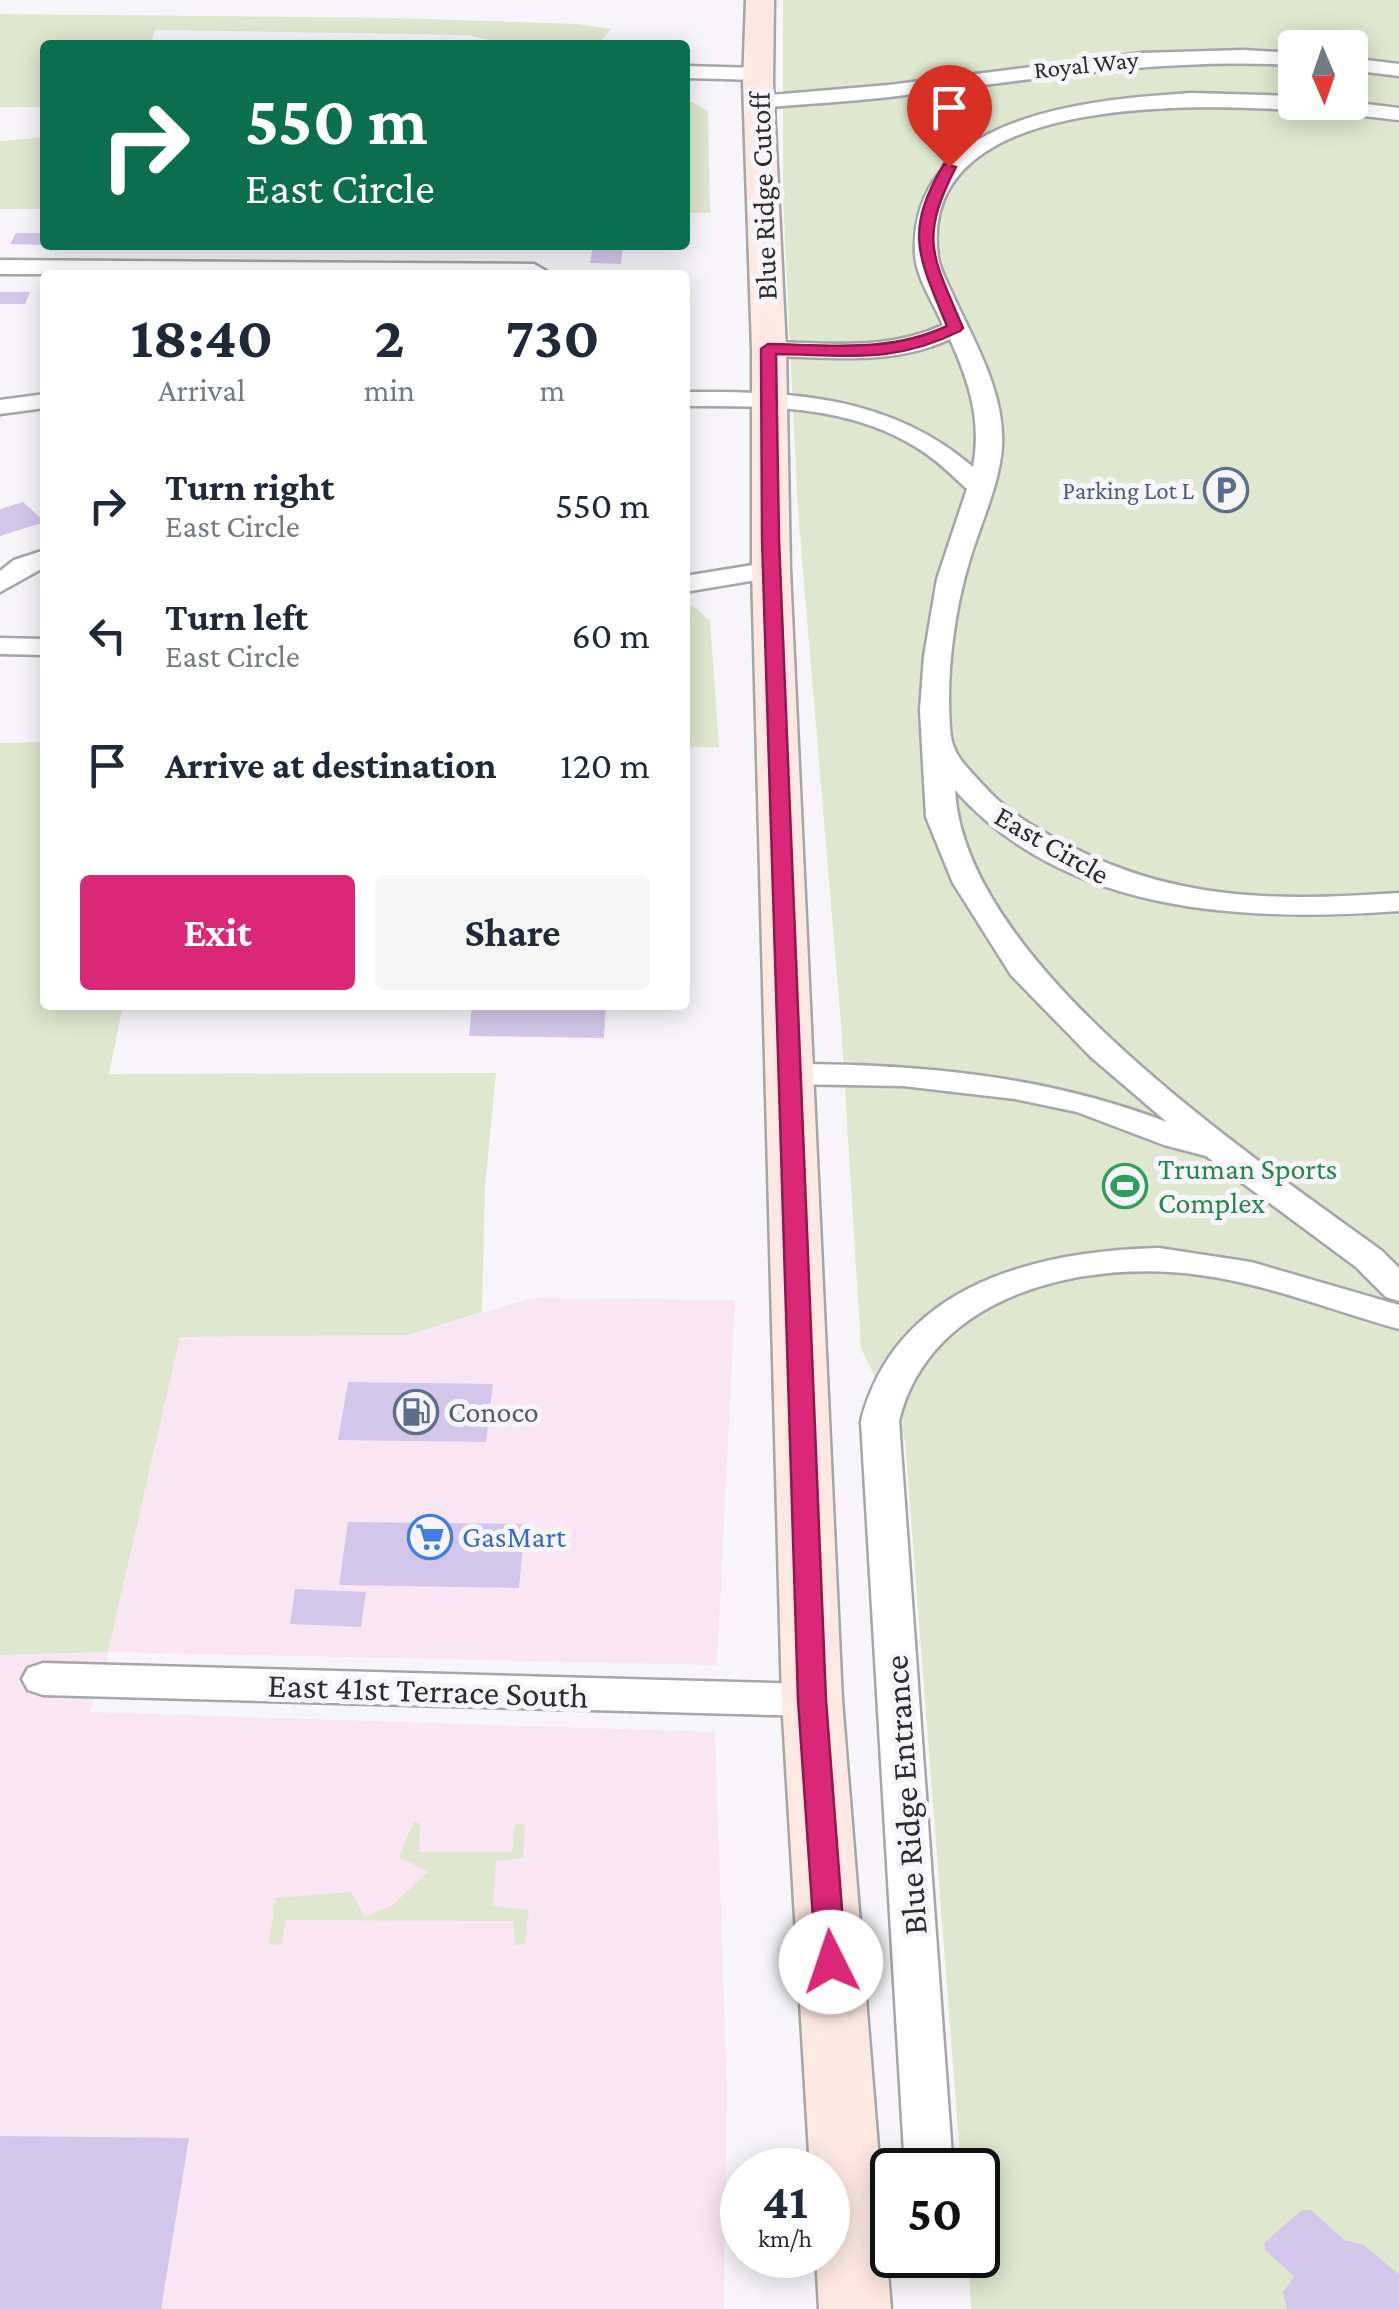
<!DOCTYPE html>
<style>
:root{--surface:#fff;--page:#f6f6f7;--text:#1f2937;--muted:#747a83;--accent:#db2777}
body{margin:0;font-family:"Crimson Pro",serif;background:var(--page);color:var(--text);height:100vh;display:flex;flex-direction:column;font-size:38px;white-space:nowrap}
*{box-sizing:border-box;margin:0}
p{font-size:32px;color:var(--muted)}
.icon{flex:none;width:55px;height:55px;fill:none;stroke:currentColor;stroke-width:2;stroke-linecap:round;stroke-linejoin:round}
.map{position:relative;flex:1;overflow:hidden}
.panel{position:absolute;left:40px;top:270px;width:650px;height:740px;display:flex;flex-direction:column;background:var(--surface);border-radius:10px;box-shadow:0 5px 25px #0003}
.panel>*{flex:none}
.top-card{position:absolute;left:40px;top:40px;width:650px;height:210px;border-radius:10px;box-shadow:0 5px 25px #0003;background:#0b6e4f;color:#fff;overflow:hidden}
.needle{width:65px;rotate:178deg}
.buttons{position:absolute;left:1278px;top:30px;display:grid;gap:20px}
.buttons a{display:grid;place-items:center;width:90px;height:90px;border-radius:10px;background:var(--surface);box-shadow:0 5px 25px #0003;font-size:50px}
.speed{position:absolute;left:720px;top:2148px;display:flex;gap:20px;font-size:50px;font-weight:700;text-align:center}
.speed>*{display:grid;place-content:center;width:130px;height:130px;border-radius:50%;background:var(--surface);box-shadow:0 5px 25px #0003;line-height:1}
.speed small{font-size:25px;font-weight:400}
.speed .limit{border:5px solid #111;border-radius:15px;background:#fff;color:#111}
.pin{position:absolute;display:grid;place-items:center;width:85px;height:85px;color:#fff;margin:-102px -42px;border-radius:50% 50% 50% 0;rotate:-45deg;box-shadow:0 0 10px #0007}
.pin .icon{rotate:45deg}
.me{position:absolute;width:110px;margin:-55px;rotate:356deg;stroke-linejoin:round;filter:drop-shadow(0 0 8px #0008)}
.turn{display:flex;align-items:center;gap:35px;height:210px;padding:0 40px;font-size:45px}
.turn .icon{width:130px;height:130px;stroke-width:2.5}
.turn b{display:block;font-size:70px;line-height:85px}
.eta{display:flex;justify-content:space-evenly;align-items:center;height:170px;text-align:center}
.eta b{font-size:60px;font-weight:700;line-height:70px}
.primary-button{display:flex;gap:20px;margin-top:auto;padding:20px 40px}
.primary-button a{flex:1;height:115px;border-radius:10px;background:var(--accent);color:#fff;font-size:40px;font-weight:700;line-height:115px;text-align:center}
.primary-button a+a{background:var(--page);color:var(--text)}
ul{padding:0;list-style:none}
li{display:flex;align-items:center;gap:30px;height:130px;padding:0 40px}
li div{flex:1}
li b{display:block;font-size:38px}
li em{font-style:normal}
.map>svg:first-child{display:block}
.commercial{fill:#fae5f3}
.green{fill:#dfe7ce;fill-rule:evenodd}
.building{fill:#d4c6ea}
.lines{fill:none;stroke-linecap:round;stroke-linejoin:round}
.street-casing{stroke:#a6a5a8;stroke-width:5}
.secondary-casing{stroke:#a6a5a8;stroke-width:5}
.street{fill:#fff;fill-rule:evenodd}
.secondary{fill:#fee9e2;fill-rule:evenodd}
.route{fill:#db2777;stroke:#8e194d;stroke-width:2.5}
.labels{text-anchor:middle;stroke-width:10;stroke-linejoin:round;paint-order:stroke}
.far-street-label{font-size:25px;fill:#2c2c2d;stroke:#f7f5f9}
.far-service-label{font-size:25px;fill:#4e5e75;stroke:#f7f5f9;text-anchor:end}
.street-label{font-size:30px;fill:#2c2c2d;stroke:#f7f5f9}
.leisure-label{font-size:30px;fill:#27864d;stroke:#f7f5f9;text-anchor:start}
.service-label{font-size:30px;fill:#4e5e75;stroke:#f7f5f9;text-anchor:start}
.shop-label{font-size:30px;fill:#366cbe;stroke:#f7f5f9;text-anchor:start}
.near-street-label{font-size:35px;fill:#2c2c2d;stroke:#f7f5f9}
</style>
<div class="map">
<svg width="1399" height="2309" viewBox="0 0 1399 2309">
<rect width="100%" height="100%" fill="#f7f5f9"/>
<!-- commercial -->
<path class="commercial" d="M532 1298 735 1300 717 1665 109 1652 90 1712 715 1732 727 2090 724 2309H0V1655L108 1652 180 1337 408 1335Z"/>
<!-- green -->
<path class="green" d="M783 0H1399V2309H971L968 2255H978V2170H961L905 1440 861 1348 841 1024 798 512 783 199ZM1295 48H1350V102H1295Z
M0 14 394 18 577 24 611 29 598 44C554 47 511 47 469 35L155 30 150 45H45V107H0Z
M685 98 708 111 710 213H685Z
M45 137V209H0V141Z
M685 605 695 607 710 621 719 747H685Z
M45 742V1005H123L109 1074 496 1073 485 1186 482 1312 408 1335 180 1337 108 1652 0 1655V743Z
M414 1821 420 1824 419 1852H512L514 1827 518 1823 525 1825 523 1858 496 1861 493 1906 529 1910 525 1944 515 1945 513 1921 286 1920 281 1945 269 1944 275 1898 351 1892 365 1917 393 1905 428 1872 399 1857Z"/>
<!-- building -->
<path class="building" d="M16 233H45V245L10 244Z
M593 245H623L621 264 590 263Z
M0 292H30L25 304H0Z
M23 502 45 522 0 536V509Z
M472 1005H606L604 1038 469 1036Z
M348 1382 493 1384 486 1442 338 1440Z
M348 1522 525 1524 519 1588 339 1585Z
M295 1589 366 1592 361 1627 290 1624Z
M0 2136 189 2138 161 2309H0Z
M1311 2210 1344 2240 1364 2245 1399 2275V2309H1287L1283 2293 1294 2276 1265 2250 1264 2243 1301 2211Z"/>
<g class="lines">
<defs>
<path id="street" d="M1244 50 1295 53V65C1158 57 1025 81 889 97 846 102 802 104 759 108L749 102 759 96 889 85 1142 53Z
M1350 58 1399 64V76L1350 70Z
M685 66 759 68 769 74 759 80 685 78Z
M1191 93 1295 96V102H1350L1399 108V120C1291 107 911 66 938 257 940 270 947 282 952 293 974 342 1005 391 1002 447 999 486 981 522 970 559 954 611 946 674 950 728 951 755 967 767 984 786 1007 812 1036 829 1066 844 1176 902 1278 901 1399 893V911C1245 922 1066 915 955 790 964 964 1252 1156 1382 1251L1399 1268V1301L1386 1297 1356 1267 1206 1156 1164 1145 1077 1112 1015 1099 903 1086 789 1084 777 1081 772 1074 777 1067 789 1064C919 1064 1044 1075 1167 1122L1091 1057 1011 975 953 883 926 817 920 710 924 656 937 579 967 489C952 475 937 460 919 449 849 404 765 406 685 406V392C790 391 890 395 973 467 982 421 969 381 950 339 893 366 830 357 769 356L757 349 769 342C829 343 887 351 943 325 934 304 916 277 915 254 909 114 1088 100 1191 93Z
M0 260 534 264 546 271 543 275 0 274Z
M45 394V408L0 414V400Z
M45 550V567L0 592V571L14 560Z
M771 562 781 564 785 570 781 576 685 592V576Z
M0 638 45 639V655L0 654Z
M1159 1248 1251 1262 1399 1305V1329C1333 1311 1268 1284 1200 1275 1085 1259 930 1293 899 1421L953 2170H905L861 1421C896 1285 1035 1251 1159 1248Z
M43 1663 812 1684 827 1689 833 1700 827 1711 812 1716 43 1695 28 1690 22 1679 28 1668Z
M892 2174V2222C871 2237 858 2250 831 2240L828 2232 831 2210 875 2180Z"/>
<path id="secondary" d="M746 0H774L773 83 786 349 790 570 842 1700 891 2309H819L816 2255H828V2170H810L782 1700 752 570V349L743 83Z"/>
</defs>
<!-- street casing -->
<use href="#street" class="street-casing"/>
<!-- secondary casing -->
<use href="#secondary" class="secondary-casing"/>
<!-- street -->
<use href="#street" class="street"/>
<!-- secondary -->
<use href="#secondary" class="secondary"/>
</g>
<!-- route -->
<path class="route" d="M944 164 956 167C918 241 933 256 963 328L960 331C894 364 848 355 776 354L779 539 826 1700 846 1962 841 1971 831 1975 820 1971 816 1962 798 1700 762 539 761 349 768 344C830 345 890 353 947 326 919 257 903 233 944 164Z"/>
<!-- icons -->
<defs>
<symbol id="parking-ring" viewBox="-11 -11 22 22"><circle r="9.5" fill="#f7f5f9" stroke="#5c6f8a" stroke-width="1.5"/><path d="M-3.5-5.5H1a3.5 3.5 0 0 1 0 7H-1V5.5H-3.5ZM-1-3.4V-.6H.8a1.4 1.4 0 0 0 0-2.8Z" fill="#5c6f8a"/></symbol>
<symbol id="stadium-ring" viewBox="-11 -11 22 22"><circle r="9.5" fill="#f7f5f9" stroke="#2e9e5b" stroke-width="1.5"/><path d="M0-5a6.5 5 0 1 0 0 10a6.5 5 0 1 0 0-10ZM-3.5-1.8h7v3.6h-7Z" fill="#2e9e5b"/></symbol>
<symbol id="fuel-ring" viewBox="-11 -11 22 22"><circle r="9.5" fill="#f7f5f9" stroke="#5c6f8a" stroke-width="1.5"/><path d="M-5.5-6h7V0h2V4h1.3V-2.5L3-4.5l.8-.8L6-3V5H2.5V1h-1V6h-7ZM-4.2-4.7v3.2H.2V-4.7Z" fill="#5c6f8a"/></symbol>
<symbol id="supermarket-ring" viewBox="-11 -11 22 22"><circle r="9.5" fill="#f7f5f9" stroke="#3f7fe0" stroke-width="1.5"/><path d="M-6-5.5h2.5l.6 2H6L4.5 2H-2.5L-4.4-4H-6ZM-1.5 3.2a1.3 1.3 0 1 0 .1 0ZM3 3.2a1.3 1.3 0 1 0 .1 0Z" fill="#3f7fe0"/></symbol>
</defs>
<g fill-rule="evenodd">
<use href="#parking-ring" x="1201" y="465" width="50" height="50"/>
<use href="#stadium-ring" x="1100" y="1161" width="50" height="50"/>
<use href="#fuel-ring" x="391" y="1387" width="50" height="50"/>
<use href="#supermarket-ring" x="405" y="1512" width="50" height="50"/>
</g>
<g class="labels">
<!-- far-street labels -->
<g class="far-street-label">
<text transform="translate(1086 64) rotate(-6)" y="9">Royal Way</text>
</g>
<!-- far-service labels -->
<g class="far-service-label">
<text x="1194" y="499">Parking Lot L</text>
</g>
<!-- street labels -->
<g class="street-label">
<text transform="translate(763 196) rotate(-92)" y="10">Blue Ridge Cutoff</text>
<text transform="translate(1052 845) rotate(30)" y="10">East Circle</text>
</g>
<!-- leisure labels -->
<g class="leisure-label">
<text x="1158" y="1179">Truman Sports<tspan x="1158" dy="34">Complex</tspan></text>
</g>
<!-- service labels -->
<g class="service-label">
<text x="448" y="1422">Conoco</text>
</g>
<!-- shop labels -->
<g class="shop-label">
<text x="462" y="1547">GasMart</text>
</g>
<!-- near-street labels -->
<g class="near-street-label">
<text transform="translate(428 1690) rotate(2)" y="12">East 41st Terrace South</text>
<text transform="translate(905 1795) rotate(-94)" y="12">Blue Ridge Entrance</text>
</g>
</g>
</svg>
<div class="buttons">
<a><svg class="needle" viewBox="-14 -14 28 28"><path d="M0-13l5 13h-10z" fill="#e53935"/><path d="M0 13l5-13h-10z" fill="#747a83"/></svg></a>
</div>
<div class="speed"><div>41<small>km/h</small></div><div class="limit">50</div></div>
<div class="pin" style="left:949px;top:167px;background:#d93025"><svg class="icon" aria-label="arrive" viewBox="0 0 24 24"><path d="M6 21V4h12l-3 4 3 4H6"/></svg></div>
<svg class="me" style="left:831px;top:1962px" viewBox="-20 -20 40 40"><circle r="19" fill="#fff"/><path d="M0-13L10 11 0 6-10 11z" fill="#db2777"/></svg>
<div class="top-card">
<div class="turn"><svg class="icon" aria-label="right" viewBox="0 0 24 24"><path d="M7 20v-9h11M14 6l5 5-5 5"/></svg><div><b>550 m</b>East Circle</div></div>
</div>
<section class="panel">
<div class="eta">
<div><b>18:40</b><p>Arrival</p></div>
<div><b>2</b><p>min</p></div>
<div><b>730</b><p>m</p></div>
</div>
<ul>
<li><svg class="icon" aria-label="right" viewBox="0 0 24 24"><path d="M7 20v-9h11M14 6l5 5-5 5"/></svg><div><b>Turn right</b><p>East Circle</p></div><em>550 m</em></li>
<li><svg class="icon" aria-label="left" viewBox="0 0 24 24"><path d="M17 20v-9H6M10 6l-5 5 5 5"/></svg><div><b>Turn left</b><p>East Circle</p></div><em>60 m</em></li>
<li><svg class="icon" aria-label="arrive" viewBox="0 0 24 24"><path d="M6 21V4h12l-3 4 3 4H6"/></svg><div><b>Arrive at destination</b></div><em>120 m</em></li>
</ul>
<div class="primary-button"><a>Exit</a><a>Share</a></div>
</section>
</div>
